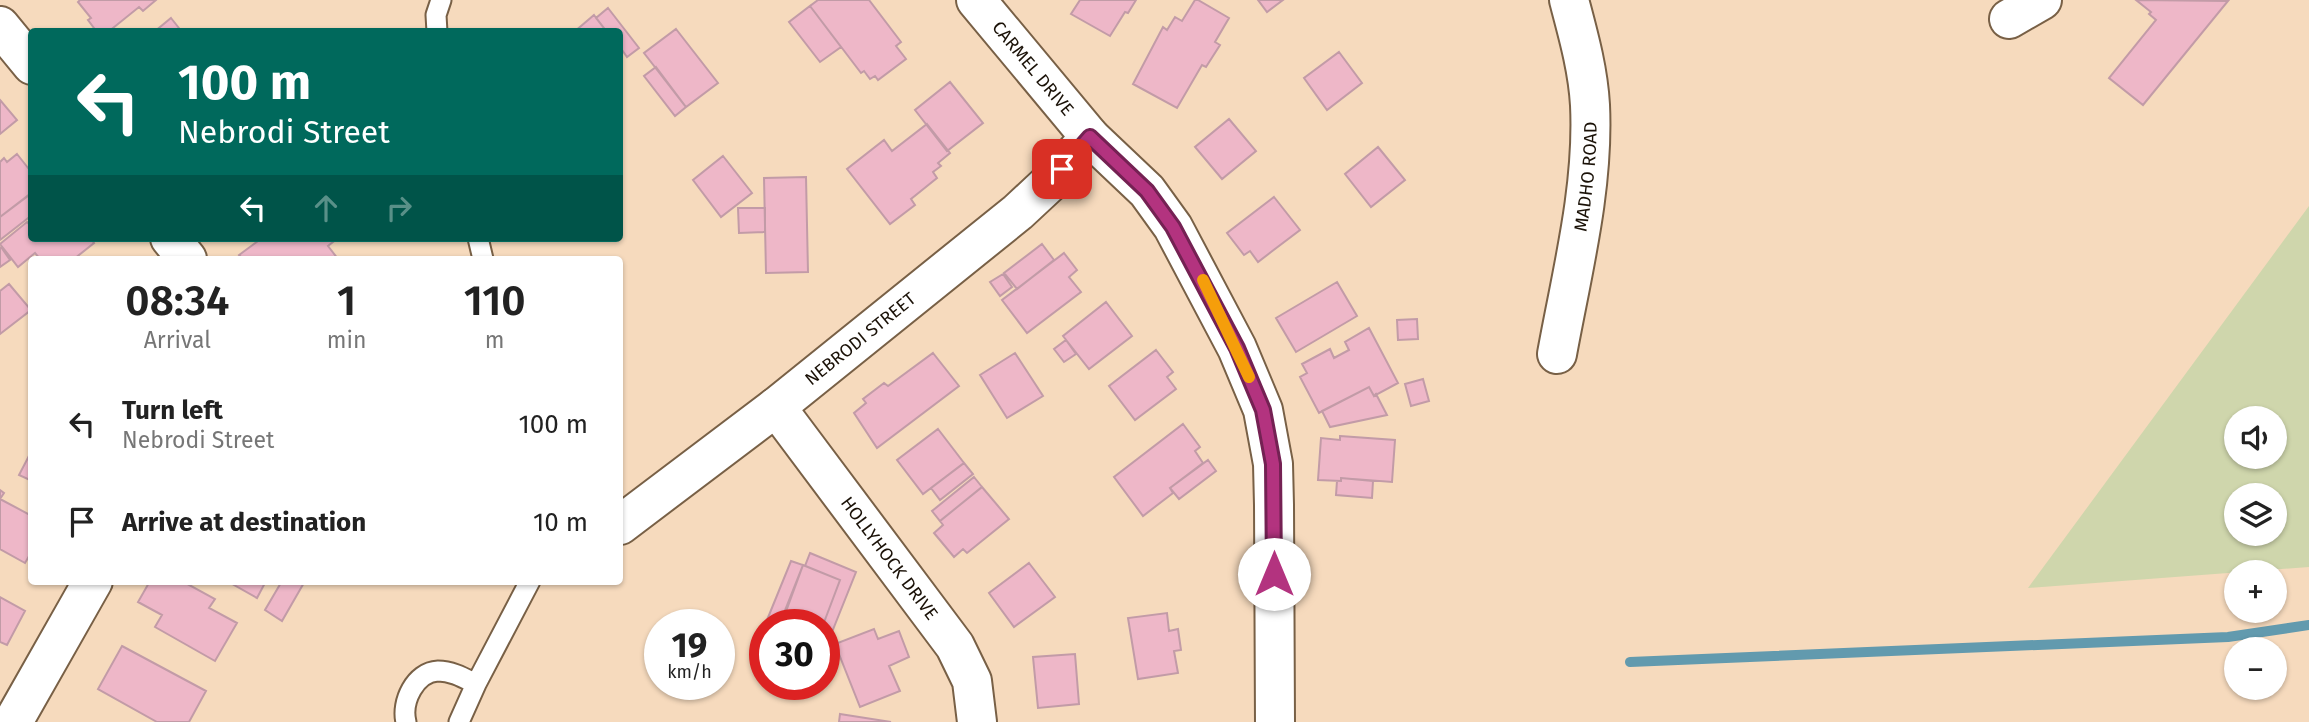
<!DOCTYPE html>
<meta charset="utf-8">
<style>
:root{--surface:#fff;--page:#f6f6f6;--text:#222;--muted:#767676}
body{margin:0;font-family:"Fira Sans",sans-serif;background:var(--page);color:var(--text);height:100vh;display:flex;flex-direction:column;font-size:26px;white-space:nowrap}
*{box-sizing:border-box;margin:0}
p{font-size:23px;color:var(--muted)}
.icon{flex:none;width:38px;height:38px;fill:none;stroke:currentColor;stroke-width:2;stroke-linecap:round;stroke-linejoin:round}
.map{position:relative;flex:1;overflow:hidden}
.details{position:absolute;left:28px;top:256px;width:595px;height:329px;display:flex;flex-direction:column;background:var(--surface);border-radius:7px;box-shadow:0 2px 5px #0004}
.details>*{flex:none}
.banner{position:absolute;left:28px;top:28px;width:595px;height:214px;border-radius:7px;box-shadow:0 2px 5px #0004;background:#00695c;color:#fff;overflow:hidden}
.tools{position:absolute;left:2224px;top:406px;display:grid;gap:14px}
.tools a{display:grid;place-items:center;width:63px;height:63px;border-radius:50%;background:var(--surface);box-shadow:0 2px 5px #0004;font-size:35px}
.speed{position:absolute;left:644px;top:609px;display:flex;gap:14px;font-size:35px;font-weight:700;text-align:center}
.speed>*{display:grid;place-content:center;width:91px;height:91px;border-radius:50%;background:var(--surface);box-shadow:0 2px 5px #0004;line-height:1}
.speed small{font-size:18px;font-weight:400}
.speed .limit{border:10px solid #d22;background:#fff;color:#111}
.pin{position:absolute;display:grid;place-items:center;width:60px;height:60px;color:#fff;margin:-30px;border-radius:14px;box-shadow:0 4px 10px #0006}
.me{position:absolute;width:77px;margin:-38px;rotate:0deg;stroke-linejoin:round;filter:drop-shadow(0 0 5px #0008)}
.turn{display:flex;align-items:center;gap:24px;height:147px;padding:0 35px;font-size:32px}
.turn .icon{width:91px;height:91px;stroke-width:2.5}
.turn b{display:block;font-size:49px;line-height:60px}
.lanes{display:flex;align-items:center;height:66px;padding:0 35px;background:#0003;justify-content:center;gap:35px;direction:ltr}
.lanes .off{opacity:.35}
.eta{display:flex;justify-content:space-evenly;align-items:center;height:119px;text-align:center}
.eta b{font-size:42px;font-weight:600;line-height:49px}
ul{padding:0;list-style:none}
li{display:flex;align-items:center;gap:21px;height:98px;padding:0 35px}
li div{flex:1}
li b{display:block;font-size:26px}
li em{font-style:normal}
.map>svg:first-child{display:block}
.green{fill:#cfd6ac;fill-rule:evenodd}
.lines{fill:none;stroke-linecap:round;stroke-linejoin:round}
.stream{stroke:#629aae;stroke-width:10}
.building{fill:#eeb7c8;stroke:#c29ba7;stroke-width:2}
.lane-casing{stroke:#786046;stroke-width:23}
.street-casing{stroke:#786046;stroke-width:42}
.lane{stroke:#fff;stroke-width:19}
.street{stroke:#fff;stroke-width:38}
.route-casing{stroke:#742153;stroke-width:18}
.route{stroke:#b3337f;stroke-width:12}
.slow{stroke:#f59e0b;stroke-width:12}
.labels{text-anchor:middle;stroke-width:7;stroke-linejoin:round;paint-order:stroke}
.street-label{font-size:18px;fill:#1a1107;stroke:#ffe9d1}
</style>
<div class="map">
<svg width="2309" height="722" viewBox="0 0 2309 722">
<rect width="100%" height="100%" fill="#f6dabd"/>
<!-- green -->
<path class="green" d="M2309 206V567L2028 588ZM2236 418H2275V457H2236ZM2236 495H2275V534H2236Z"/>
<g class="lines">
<!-- stream -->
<path class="stream" d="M1630 662 2228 637 2309 625"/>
</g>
<!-- building -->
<path class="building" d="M80 0H156L143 11 139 7 108 32H97L88 20 91 18 78 2Z
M818 0H869L901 42 896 46 906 59 878 80 875 76 870 79 864 71 861 73 810 6Z
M1080 0H1136L1128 13 1125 12 1110 36 1071 14Z
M1195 0H1198L1229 18 1215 42 1220 45 1206 67 1202 65 1177 108 1133 84 1163 27 1167 30 1175 17 1182 21Z
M1258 0H1283L1267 12Z
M2136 0 2228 1 2143 105 2109 78 2156 20 2149 14 2151 12Z
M810 6 841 47 820 62 789 22Z
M608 8 639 48 627 57 620 47V32H607L596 18Z
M594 15 607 32H574Z
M171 18 182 32H154Z
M676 29 718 83 686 107 644 53Z
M1339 52 1362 83 1327 110 1304 78Z
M656 67 686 107 675 116 644 76Z
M950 82 983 123 947 151 915 110Z
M0 100 17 120 0 134Z
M1229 119 1256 151 1222 179 1195 147Z
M927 124 950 153 938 163 941 166 933 172 937 178 911 199 915 205 890 224 847 169 884 140 892 151Z
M1378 147 1405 180 1371 207 1345 174Z
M17 154 32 173V187L30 189 32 193 0 217V162L4 158 7 162Z
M723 156 752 193 721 217 693 180Z
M806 177 808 272 766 273 764 178Z
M30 194 32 215 0 240V217Z
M1274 197 1300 230 1258 262 1250 251 1244 255 1227 233Z
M738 208H765V232L739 233Z
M27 222 29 224 32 222V238H90L94 243 74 259H40L35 253 18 267 0 244Z
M262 238H338L328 246 338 259H243L239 255Z
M1042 244 1054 260 1017 289 1004 273Z
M1 247 10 260 0 267V248Z
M1064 253 1077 270 1069 277 1081 292 1027 333 1002 300Z
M1003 274 1012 287 1000 296 990 282Z
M1337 282 1357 316 1296 352 1276 318Z
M9 284 31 310 0 334V291Z
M1106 302 1132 336 1089 369 1063 336Z
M1417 319 1418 339 1398 340 1397 320Z
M1369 328 1398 383 1374 396 1369 387 1319 413 1300 377 1307 373 1302 364 1330 349 1334 358 1349 350 1345 342Z
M1066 340 1076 354 1064 362 1054 349Z
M1156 350 1173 372 1167 377 1176 389 1135 420 1109 386Z
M933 353 959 386 877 448 854 413 866 403 863 399 884 383 888 386Z
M1015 353 1043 396 1007 418 980 375Z
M1423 379 1429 401 1411 406 1405 384Z
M1369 387 1374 396 1376 394 1387 415 1330 427 1322 411Z
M1183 424 1200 447 1195 451 1203 463 1170 488 1173 493 1143 516 1114 477Z
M938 429 964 463 923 494 897 460Z
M1340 436 1395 440 1392 482 1341 478V481L1318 480 1321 438 1340 440Z
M32 450V481L19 475Z
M1208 460 1216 471 1179 499 1170 488Z
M964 463 973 474 940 500 931 488Z
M974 477 982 487 940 521 932 511Z
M1341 478 1373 481 1372 498 1336 495 1337 481H1341Z
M982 487 1009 519 967 553 963 549 954 557 934 533 943 525 940 521Z
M0 490 4 493 0 499 32 516V551L25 563 0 549Z
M810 553 856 572 832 632 824 629 823 625 840 580 805 566Z
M791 561 803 565 781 625 767 620Z
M1029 563 1055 597 1014 627 989 593Z
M803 565 840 580 823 625H813L784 613Z
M150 581H182L215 599 209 608 237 623 215 661 155 627 162 615 138 602Z
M227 581H266L257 598Z
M282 581H305L282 621 265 610Z
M0 597 25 611 7 645 0 642Z
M1167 613 1169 631 1178 629 1181 650 1174 651 1178 673 1138 679 1128 618Z
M874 629 878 639 899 631 909 657 889 666 900 691 860 707 835 644Z
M122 646 206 691 189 722H157L98 689Z
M1075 654 1079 704 1038 708 1033 657Z
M840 714 891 722H839Z"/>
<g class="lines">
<defs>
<path id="lane" d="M437 32 436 15 441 0
M478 238 483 259
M406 722C401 702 415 672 438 671 452 671 464 678 476 684
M459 722 476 684 530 581"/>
<g id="street">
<path id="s1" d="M976 0 1090 137 1147 191 1173 227 1237 348 1263 410 1273 464 1274 505 1275 722"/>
<path d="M2009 19 2042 0"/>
<path d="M0 26 32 65"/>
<path d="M170 238 187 259"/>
<path id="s2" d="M1557 354C1572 272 1594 188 1590 105 1588 69 1578 34 1569 0"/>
<path id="s3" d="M776 407 955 646 972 681 977 722"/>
<path id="s4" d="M620 525 776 407 1018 212 1047 185 1090 137"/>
<path d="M13 722 93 581"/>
</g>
</defs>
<!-- lane casing -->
<use href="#lane" class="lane-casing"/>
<!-- street casing -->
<use href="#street" class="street-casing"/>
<!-- lane -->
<use href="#lane" class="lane"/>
<!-- street -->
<use href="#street" class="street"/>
</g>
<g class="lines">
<defs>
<path id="route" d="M1062 169 1090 137 1147 191 1173 227 1237 348 1263 410 1273 464 1274 574"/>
</defs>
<!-- route casing -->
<use href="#route" class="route-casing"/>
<!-- route -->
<use href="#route" class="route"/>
<!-- slow -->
<path class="slow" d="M1203 280 1249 377"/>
</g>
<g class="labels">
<!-- street labels -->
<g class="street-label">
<text dy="6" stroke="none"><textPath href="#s1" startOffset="89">CARMEL DRIVE</textPath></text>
<text dy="6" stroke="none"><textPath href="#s2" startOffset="180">MADHO ROAD</textPath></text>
<text dy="6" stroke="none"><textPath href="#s4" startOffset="304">NEBRODI STREET</textPath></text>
<text dy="6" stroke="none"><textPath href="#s3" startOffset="189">HOLLYHOCK DRIVE</textPath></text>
</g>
</g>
</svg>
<div class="tools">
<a><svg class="icon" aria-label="sound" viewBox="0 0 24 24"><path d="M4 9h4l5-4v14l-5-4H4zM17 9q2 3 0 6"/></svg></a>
<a><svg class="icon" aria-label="layers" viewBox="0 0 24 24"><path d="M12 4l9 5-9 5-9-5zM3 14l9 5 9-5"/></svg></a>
<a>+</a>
<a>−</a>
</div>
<div class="speed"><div>19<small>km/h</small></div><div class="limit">30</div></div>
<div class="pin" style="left:1062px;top:169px;background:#d93025"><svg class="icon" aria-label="arrive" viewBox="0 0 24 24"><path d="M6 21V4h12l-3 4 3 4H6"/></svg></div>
<svg class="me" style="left:1274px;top:574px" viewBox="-20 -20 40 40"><circle r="19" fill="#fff"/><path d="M0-13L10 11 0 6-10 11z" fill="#b3337f"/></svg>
<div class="banner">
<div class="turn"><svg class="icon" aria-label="left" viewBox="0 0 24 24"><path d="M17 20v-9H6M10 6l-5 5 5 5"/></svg><div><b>100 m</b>Nebrodi Street</div></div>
<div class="lanes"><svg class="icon" aria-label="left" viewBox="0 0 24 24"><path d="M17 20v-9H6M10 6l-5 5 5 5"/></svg><svg class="icon off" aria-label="ahead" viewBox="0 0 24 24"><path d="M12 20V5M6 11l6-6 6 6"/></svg><svg class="icon off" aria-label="right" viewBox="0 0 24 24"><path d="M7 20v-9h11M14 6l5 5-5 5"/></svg></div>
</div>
<section class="details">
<div class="eta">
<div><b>08:34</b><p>Arrival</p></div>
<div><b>1</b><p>min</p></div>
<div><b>110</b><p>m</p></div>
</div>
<ul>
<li><svg class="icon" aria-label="left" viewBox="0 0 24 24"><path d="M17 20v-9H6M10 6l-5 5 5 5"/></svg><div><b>Turn left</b><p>Nebrodi Street</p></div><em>100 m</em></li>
<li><svg class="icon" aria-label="arrive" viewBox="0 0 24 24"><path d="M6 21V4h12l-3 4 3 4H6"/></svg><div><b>Arrive at destination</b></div><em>10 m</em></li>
</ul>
</section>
</div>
